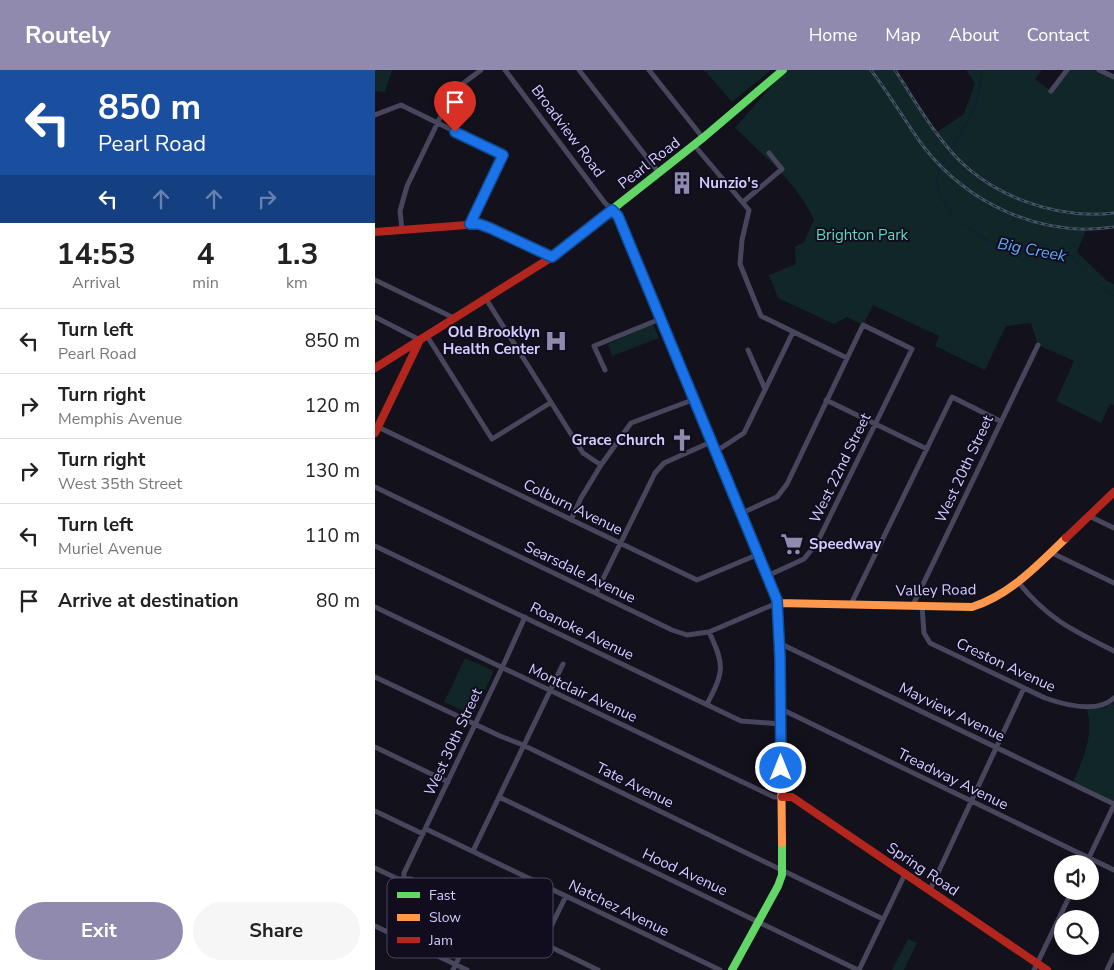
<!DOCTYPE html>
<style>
:root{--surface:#fff;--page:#f6f6f6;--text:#222;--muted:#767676;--line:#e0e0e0;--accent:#908bae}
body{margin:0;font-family:"Nunito Sans",sans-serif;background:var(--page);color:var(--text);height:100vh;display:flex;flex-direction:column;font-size:19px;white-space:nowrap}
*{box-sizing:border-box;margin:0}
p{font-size:16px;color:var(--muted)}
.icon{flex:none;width:28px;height:28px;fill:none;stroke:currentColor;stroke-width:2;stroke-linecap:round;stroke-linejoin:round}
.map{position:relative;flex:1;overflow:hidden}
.panel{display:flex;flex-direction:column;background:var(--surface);width:375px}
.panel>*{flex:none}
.hud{background:#1a4fa0;color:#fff;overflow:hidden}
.tools{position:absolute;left:679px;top:785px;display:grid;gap:10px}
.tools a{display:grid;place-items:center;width:45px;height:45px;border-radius:50%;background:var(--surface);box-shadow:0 2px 8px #0003;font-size:25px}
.pin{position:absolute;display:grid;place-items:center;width:42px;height:42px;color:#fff;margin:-51px -21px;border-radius:50% 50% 50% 0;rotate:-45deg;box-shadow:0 0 5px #0007}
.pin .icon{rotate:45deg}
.me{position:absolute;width:55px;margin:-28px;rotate:0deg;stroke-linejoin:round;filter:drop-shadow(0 0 4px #0008)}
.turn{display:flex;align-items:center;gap:18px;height:105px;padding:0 15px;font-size:22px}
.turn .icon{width:65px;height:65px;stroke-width:2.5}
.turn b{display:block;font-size:35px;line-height:42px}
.lanes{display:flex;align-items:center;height:48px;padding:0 15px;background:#0003;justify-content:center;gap:25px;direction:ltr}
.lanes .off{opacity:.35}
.eta{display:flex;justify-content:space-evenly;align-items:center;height:85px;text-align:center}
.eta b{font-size:30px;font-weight:700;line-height:35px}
.button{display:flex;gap:10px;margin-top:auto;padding:10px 15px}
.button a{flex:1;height:58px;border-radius:30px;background:var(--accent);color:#fff;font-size:20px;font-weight:700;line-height:58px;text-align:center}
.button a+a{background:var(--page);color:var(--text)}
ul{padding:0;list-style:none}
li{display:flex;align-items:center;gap:15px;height:65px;padding:0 15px;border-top:1px solid var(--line)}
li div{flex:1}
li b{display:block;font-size:19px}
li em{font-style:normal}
header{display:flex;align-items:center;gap:30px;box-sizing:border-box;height:70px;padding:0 25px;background:var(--accent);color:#fff}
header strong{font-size:24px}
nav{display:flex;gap:28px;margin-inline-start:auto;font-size:18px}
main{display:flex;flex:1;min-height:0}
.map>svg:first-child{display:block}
.green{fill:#102627}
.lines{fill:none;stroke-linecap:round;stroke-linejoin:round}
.stream{stroke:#0d1d3c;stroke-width:1}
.street{stroke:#48465c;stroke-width:5}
.fast{stroke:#63d668;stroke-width:8}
.slow{stroke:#ff974d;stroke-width:8}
.jam{stroke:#b3261e;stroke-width:8}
.rail-casing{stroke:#415464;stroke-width:3}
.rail{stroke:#110d1f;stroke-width:1;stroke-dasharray:4;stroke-linecap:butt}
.route-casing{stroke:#114b97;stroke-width:12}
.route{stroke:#1a73e8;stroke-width:9}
.labels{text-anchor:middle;stroke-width:4;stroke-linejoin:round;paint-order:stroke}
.street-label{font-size:15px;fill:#d3cdfd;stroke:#110d1f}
.poi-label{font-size:15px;font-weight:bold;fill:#d3cdfd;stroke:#110d1f;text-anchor:start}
.park-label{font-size:15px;fill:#5cdbbe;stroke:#110d1f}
.water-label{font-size:16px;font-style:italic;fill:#5eaefa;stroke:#110d1f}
.key{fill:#110d1f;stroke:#4b4762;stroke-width:1}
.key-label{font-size:14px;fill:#d3cdfd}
</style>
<header>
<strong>Routely</strong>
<nav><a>Home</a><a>Map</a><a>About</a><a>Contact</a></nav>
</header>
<main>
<section class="panel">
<div class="hud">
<div class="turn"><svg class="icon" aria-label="left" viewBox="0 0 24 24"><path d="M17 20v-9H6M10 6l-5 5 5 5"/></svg><div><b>850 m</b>Pearl Road</div></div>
<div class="lanes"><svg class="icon" aria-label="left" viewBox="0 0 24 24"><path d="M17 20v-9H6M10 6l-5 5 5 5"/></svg><svg class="icon off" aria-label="ahead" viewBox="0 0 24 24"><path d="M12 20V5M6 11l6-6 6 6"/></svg><svg class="icon off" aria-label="ahead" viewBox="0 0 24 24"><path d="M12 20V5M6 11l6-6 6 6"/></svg><svg class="icon off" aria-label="right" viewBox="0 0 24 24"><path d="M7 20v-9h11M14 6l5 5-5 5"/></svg></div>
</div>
<div class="eta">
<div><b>14:53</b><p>Arrival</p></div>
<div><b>4</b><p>min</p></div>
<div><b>1.3</b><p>km</p></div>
</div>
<ul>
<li><svg class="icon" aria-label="left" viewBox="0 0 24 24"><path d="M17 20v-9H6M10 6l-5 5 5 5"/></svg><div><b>Turn left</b><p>Pearl Road</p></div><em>850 m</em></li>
<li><svg class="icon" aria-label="right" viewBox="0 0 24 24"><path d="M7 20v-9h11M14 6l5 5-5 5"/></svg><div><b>Turn right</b><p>Memphis Avenue</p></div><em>120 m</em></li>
<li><svg class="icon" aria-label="right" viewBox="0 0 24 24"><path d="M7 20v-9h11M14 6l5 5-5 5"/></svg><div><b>Turn right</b><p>West 35th Street</p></div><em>130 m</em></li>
<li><svg class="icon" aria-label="left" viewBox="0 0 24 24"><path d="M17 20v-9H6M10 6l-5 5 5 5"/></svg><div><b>Turn left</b><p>Muriel Avenue</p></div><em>110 m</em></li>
<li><svg class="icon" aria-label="arrive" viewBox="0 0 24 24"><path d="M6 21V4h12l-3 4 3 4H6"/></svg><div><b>Arrive at destination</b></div><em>80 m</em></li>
</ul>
<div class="button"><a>Exit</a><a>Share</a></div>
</section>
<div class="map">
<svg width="739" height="900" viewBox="0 0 739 900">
<rect width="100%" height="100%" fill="#13111b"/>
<!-- green -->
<path class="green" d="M0 0H17L10 22 0 21Z
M327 0H396L357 32 331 2Z
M410 0H520L562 62 589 44 600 13 591 0H667L660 9 676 21 692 0H724L739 7V157L711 160 702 182 732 211 739 214V335L735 334 726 353 681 331 699 291 663 275 656 253 631 256 610 300 560 276 564 266 498 235 488 255 472 247 459 254 403 228 394 205 421 194 420 177 429 172 439 150C422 113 389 86 360 58Z
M278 254 284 268 237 286 233 274Z
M90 588 119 601 98 645 69 632Z
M737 633 739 635V734L697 714C708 689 719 667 712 639L731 637Z
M533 869 542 873 529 900H517Z"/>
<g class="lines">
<!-- stream -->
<path class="stream" d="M606 0C607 43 580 64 565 100 550 133 603 169 629 177 651 184 675 183 697 186 710 203 721 216 739 226"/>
<!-- street -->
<path class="street" d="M130 0 230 133 237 140
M204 0 284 103
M274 0 328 68
M724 0 739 7
M676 21 692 0
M0 45 26 35 128 85 95 154
M319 75 374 140 367 170 365 194 386 246 472 288
M368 132 407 99 394 83
M27 160 25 141 32 116 78 21 106 0
M0 210 79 248
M111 229 208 383 226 395
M0 247 45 270
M52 266 117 369 175 333
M373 280 390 319
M230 300 219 276 285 249
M451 330 552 379
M3 357 322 510 384 484
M340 382 369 363 418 262
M0 417 297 560 312 565 334 562 402 533
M367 443 402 427 412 414 488 255 537 279 442 473 429 489 392 506
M714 446 739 458
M196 450 206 428 226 395 256 353 320 329
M0 476 366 651 406 654
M675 482 739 513
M643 512C674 550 697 560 739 581
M221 523 280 403 289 393 336 372
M476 534 577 327 625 351
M538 535 663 275
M547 536 549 563 555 573 670 628C690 635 722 644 739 628
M0 537 399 727H407
M404 573 739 734
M0 607 125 666 148 675 508 849
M332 634C349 602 350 595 334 562
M406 639 739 800
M0 677 73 712
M124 727 483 900
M0 741 48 764
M51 759 345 900
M98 781 188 594
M711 794 739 735
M0 798 23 809H36L223 900
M29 808V803L127 598 150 547
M555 820 649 618
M0 856 92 900
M168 873 191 826
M78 900 105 844
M484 900 530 804
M659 900 697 821
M732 900 739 885"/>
<!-- fast -->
<path class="fast" d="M206 164 329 67 408 0
M357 900 403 816 407 805V773"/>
<!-- slow -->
<path class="slow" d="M348 399 402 530 405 588 407 773
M402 533 597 537C635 525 663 495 691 468"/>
<!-- jam -->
<path class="jam" d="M237 140 243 146 348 399
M0 162 105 154 177 187
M0 298 177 187 206 164
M0 363 45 270
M691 468 739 422
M407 727H417L672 900"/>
<defs>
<path id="rail" d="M496 0C515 25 530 51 548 76 593 134 666 168 739 157
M520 0C537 26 553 55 574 79 612 125 680 150 739 143"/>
</defs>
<!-- rail casing -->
<use href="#rail" class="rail-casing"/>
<!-- rail -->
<use href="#rail" class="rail"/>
</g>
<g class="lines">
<defs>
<path id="route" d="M80 62 128 85 95 154H104L115 158 177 187 237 140 243 146 402 530 405 588 406 698"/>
</defs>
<!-- route casing -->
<use href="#route" class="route-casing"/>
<!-- route -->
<use href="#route" class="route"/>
</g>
<!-- icons -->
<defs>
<symbol id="building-bare" viewBox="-9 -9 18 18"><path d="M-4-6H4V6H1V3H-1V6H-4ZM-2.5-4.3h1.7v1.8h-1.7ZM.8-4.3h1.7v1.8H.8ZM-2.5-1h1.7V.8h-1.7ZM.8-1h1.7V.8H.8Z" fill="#908bae" stroke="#110d1f" stroke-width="2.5" paint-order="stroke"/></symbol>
<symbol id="hospital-bare" viewBox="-9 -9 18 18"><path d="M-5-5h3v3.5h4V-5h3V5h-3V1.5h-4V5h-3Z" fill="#908bae" stroke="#110d1f" stroke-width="2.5" paint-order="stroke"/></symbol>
<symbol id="church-bare" viewBox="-9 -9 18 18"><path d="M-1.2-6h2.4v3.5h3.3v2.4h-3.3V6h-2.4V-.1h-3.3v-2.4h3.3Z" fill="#908bae" stroke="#110d1f" stroke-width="2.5" paint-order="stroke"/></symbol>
<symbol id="supermarket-bare" viewBox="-9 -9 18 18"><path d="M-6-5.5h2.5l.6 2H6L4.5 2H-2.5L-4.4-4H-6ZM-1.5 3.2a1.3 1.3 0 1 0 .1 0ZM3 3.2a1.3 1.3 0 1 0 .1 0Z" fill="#908bae" stroke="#110d1f" stroke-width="2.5" paint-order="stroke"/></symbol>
</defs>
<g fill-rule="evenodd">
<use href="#building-bare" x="291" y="97" width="32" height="32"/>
<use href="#hospital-bare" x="165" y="255" width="32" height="32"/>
<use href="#church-bare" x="291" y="354" width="32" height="32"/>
<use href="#supermarket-bare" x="401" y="458" width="32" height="32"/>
</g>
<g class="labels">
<!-- street labels -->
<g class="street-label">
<text transform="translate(193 61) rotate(53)" y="5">Broadview Road</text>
<text transform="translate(274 93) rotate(-38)" y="5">Pearl Road</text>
<text transform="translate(465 398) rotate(-64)" y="5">West 22nd Street</text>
<text transform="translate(589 399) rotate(-65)" y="5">West 20th Street</text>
<text transform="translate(198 437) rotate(26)" y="5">Colburn Avenue</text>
<text transform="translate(205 502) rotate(26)" y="5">Searsdale Avenue</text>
<text transform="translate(561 520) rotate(-1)" y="5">Valley Road</text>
<text transform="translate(207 561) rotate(26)" y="5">Roanoke Avenue</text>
<text transform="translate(631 595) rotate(25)" y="5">Creston Avenue</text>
<text transform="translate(208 623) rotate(25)" y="5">Montclair Avenue</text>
<text transform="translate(577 642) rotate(26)" y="5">Mayview Avenue</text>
<text transform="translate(78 672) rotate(-65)" y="5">West 30th Street</text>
<text transform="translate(578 709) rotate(26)" y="5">Treadway Avenue</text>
<text transform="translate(260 715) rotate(26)" y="5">Tate Avenue</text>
<text transform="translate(548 799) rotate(34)" y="5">Spring Road</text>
<text transform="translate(310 802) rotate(25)" y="5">Hood Avenue</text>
<text transform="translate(244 838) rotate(26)" y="5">Natchez Avenue</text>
</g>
<!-- poi labels -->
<g class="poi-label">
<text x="324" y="118">Nunzio's</text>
<text x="165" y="267" text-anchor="end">Old Brooklyn<tspan x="165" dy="17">Health Center</tspan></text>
<text x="290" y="375" text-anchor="end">Grace Church</text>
<text x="434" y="479">Speedway</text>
</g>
<!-- park labels -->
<g class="park-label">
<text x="487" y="170">Brighton Park</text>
</g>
<!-- water labels -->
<g class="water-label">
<text transform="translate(657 179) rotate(11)" y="6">Big Creek</text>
</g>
</g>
<!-- legend -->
<rect x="12" y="808" width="166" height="80" rx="8" class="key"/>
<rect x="22" y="822" width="23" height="6" fill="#63d668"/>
<rect x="22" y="844" width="23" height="7" fill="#ff974d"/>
<rect x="22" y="867" width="23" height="6" fill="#b3261e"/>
<g class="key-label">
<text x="54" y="830">Fast</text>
<text x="54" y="852">Slow</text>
<text x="54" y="875">Jam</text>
</g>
</svg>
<div class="tools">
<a><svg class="icon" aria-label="sound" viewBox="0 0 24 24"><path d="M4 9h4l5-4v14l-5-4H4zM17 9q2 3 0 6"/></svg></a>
<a><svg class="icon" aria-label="search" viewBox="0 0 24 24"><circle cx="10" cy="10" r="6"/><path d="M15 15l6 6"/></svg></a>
</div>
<div class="pin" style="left:80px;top:62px;background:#d93025"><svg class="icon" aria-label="arrive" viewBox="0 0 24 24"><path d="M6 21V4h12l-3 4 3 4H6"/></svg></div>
<svg class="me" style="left:406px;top:698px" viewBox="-20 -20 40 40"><circle r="17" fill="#1a73e8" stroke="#fff" stroke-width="3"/><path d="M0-11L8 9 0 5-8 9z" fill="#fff"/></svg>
</div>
</main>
